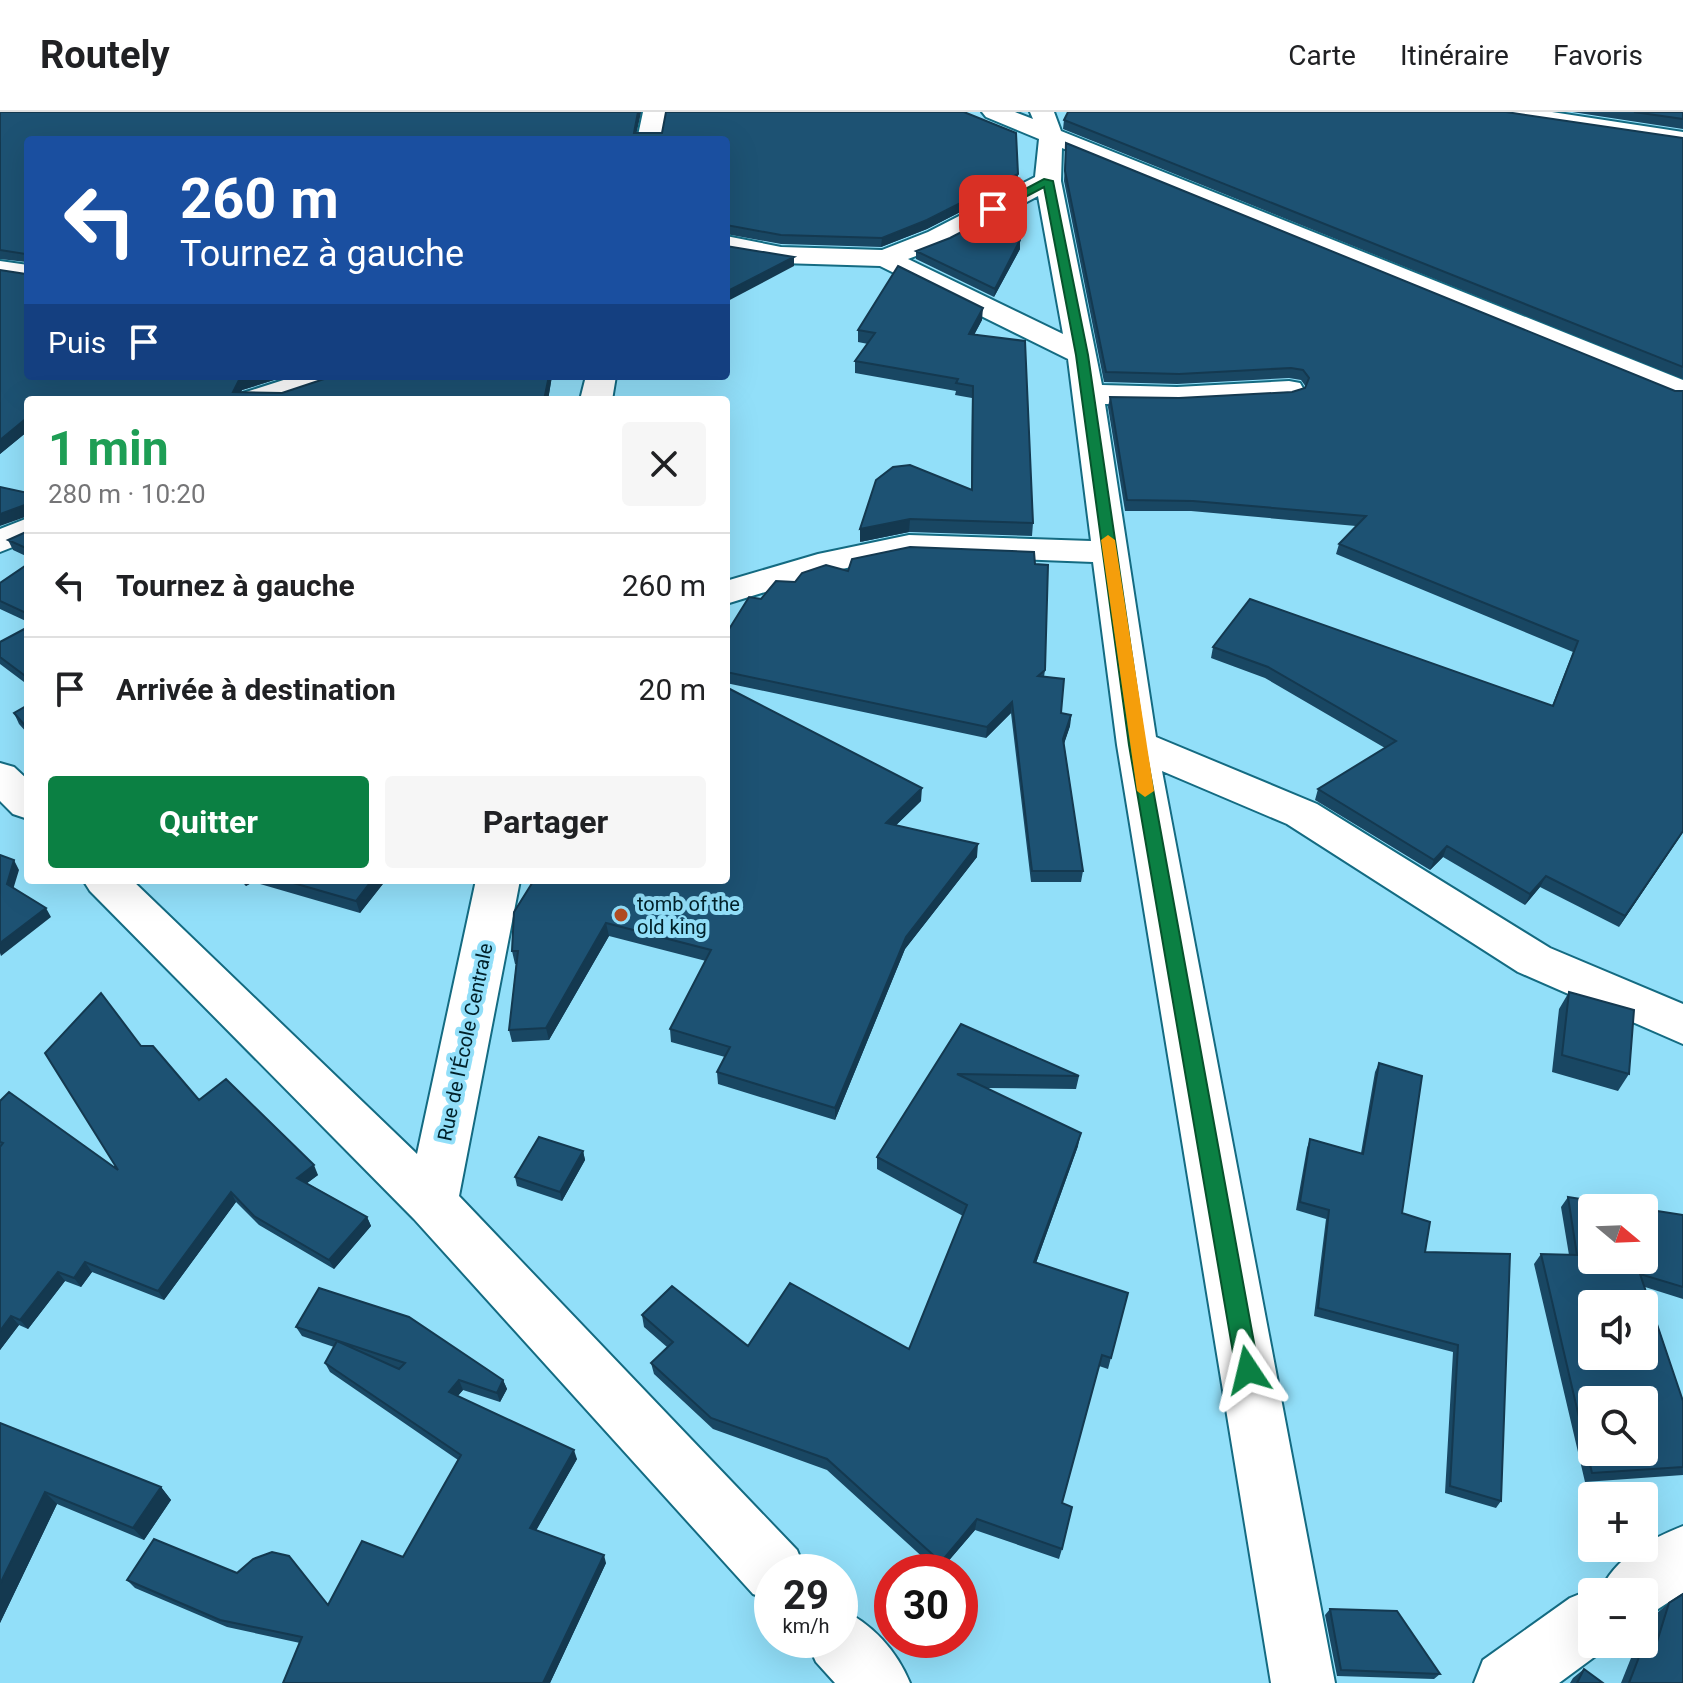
<!DOCTYPE html>
<html lang="fr">
<meta charset="utf-8">
<style>
:root{--surface:#fff;--page:#f6f6f6;--text:#202124;--muted:#757577;--line:#e0e0e0;--accent:#0b8043}
body{margin:0;font-family:Roboto,sans-serif;background:var(--page);color:var(--text);height:100vh;display:flex;flex-direction:column;font-size:30px;white-space:nowrap}
*{box-sizing:border-box;margin:0}
p{font-size:26px;color:var(--muted)}
.icon{flex:none;width:44px;height:44px;fill:none;stroke:currentColor;stroke-width:2;stroke-linecap:round;stroke-linejoin:round}
.map{position:relative;flex:1;overflow:hidden}
.details{position:absolute;left:24px;top:284px;width:706px;height:488px;display:flex;flex-direction:column;background:var(--surface);border-radius:8px;box-shadow:0 8px 32px #0002}
.details>*{flex:none}
.hud{position:absolute;left:24px;top:24px;width:706px;height:244px;border-radius:8px;box-shadow:0 8px 32px #0002;background:#1a4fa0;color:#fff;overflow:hidden}
.needle{width:52px;rotate:109deg}
.controls{position:absolute;left:1578px;top:1082px;display:grid;gap:16px}
.controls a{display:grid;place-items:center;width:80px;height:80px;border-radius:8px;background:var(--surface);box-shadow:0 8px 32px #0002;font-size:40px}
.speed{position:absolute;left:754px;top:1442px;display:flex;gap:16px;font-size:40px;font-weight:700;text-align:center}
.speed>*{display:grid;place-content:center;width:104px;height:104px;border-radius:50%;background:var(--surface);box-shadow:0 8px 32px #0002;line-height:1}
.speed small{font-size:20px;font-weight:400}
.speed .limit{border:12px solid #d22;background:#fff;color:#111}
.pin{position:absolute;display:grid;place-items:center;width:68px;height:68px;color:#fff;margin:-34px;border-radius:16px;box-shadow:0 4px 12px #0006}
.me{position:absolute;width:88px;margin:-44px;rotate:350deg;stroke-linejoin:round;filter:drop-shadow(0 0 6px #0008)}
.turn{display:flex;align-items:center;gap:28px;height:168px;padding:0 24px;font-size:36px}
.turn .icon{width:104px;height:104px;stroke-width:2.5}
.turn b{display:block;font-size:56px;line-height:68px}
.then{display:flex;align-items:center;height:76px;padding:0 24px;background:#0003;gap:16px;font-size:30px}
.round{display:grid;place-items:center;flex:none;width:84px;height:84px;border-radius:8px;background:var(--page)}
.head{display:flex;align-items:center;justify-content:space-between;height:136px;padding:0 24px}
h1{font-size:48px;font-weight:700;line-height:60px;color:#1e9e55}
.action{display:flex;gap:16px;margin-top:auto;padding:16px 24px}
.action a{flex:1;height:92px;border-radius:8px;background:var(--accent);color:#fff;font-size:32px;font-weight:700;line-height:92px;text-align:center}
.action a+a{background:var(--page);color:var(--text)}
ul{padding:0;list-style:none}
li{display:flex;align-items:center;gap:24px;height:104px;padding:0 24px;border-top:2px solid var(--line)}
li div{flex:1}
li b{display:block;font-size:30px}
li em{font-style:normal}
header{display:flex;align-items:center;gap:48px;box-sizing:border-box;height:112px;padding:0 40px;background:var(--surface);border-bottom:2px solid var(--line)}
header strong{font-size:38px}
nav{display:flex;gap:44px;margin-inline-start:auto;font-size:28px}
.map>svg:first-child{display:block}
.lines{fill:none;stroke-linecap:round;stroke-linejoin:round}
.minor-casing{stroke:#146b82;stroke-width:4}
.minor{fill:#fff;fill-rule:evenodd}
.wall{fill:#194763}
.shaded-wall{fill:#143950}
.building{fill:#1d5273;stroke:#143950;stroke-width:2;fill-rule:evenodd}
.route{fill:#0b8043;stroke:#07532c;stroke-width:2}
.slow{fill:#f59e0b}
.poi-dot{fill:#b24c22;stroke:#92dff9;stroke-width:3}
.labels{text-anchor:middle;stroke-width:8;stroke-linejoin:round;paint-order:stroke}
.poi-label{font-size:20px;fill:#00212a;stroke:#92dff9;text-anchor:start}
.street-label{font-size:20px;fill:#00212a;stroke:#92dff9}
</style>
<header>
<strong>Routely</strong>
<nav><a>Carte</a><a>Itinéraire</a><a>Favoris</a></nav>
</header>
<div class="map">
<svg width="1683" height="1571" viewBox="0 0 1683 1571">
<rect width="100%" height="100%" fill="#92dff9"/>
<g class="lines">
<defs>
<path id="minor" d="M643 0H667L661 28H637Z
M982 0H1015L1033 7 1030 0H1054L1061 19 1683 268V288L1672 286 1062 36 1061 69 1102 273 1177 275 1289 269 1300 271 1304 278 1300 285 1289 287 1177 293 1105 292 1156 625 1317 692 1550 836 1683 892V932L1518 860 1287 712 1162 659 1335 1571H1271L1117 633 1093 450 909 443 837 458 726 492V469L818 442 909 423 1091 429 1068 247 880 154 781 151 726 140V124L781 135 882 138 928 120 1035 65 1039 27 986 5ZM1038 84 1063 222 908 147 948 132Z
M1493 0H1552L1683 20V34L1505 7Z
M0 149 28 153V169L0 165Z
M296 264H342L338 270 285 288H238L243 281Z
M586 264H616L612 288H580Z
M28 406V429L0 440V417Z
M0 651 14 655 28 668V707L13 702 0 689Z
M83 768H132L417 1042 476 768H520L459 1084 797 1438 806 1460H772V1489L753 1482 414 1107 90 779Z
M1683 1414V1481L1644 1506V1480H1600C1614 1446 1650 1427 1683 1414Z
M1592 1477 1600 1480H1592V1532H1612L1559 1571H1474L1483 1548 1570 1486Z
M840 1497C872 1511 897 1539 910 1571H835L816 1550 806 1528H840Z"/>
</defs>
<!-- minor casing -->
<use href="#minor" class="minor-casing"/>
<!-- minor -->
<use href="#minor" class="minor"/>
</g>
<!-- wall -->
<path class="wall" d="M0 0H641L636 21H662L666 0H964L1016 21 1018 62 1017 71 927 117 881 135 781 132 726 122V28H28V264H287L242 278 241 280 282 281 333 264H552L548 288H28V319L0 342V158L26 162V150L0 147Z
M1572 0H1683V17Z
M1507 1 1683 26V267L1063 17 1064 8Z
M1066 31 1675 279H1683V720L1619 815 1540 775 1525 793 1443 745 1430 758 1315 688 1318 677 1385 636 1265 566 1211 546 1213 535 1552 594 1573 540 1336 442 1339 432 1356 414 1191 399H1125L1108 295 1110 285 1179 286 1292 280 1306 275 1301 268 1289 266 1177 272 1104 270 1064 69Z
M1020 128V137L994 185 916 147V139Z
M982 208 974 223 1033 411 1032 424 909 420 860 430 971 377 972 286 955 283 956 279 855 261V249L868 232 858 230V218Z
M28 381V445L13 438 8 428 26 420 25 405Z
M28 452V510L0 497V471Z
M28 515V573L0 552V530Z
M726 522 1045 558 1044 565 1061 601 1071 603 1070 614 1064 631 1083 759 1081 770H1031L1011 601 986 626 726 571Z
M28 593V622L19 612 14 601Z
M921 689 896 713 977 745 905 837 835 1008 718 972 717 960 725 945 671 930 670 917 706 849 609 824 549 928 512 930 509 918 516 852H515L512 839Z
M240 768H386L360 801 253 770 246 774Z
M1569 880 1629 962 1618 979 1552 960 1559 897Z
M961 912 1079 964 1076 977 985 976 1078 1034 1036 1151 1128 1181 1108 1257 1099 1254 1062 1391V1437L1059 1447 975 1418 939 1460 827 1358 713 1317 654 1262 651 1251 667 1235 644 1215 642 1203 748 1234 909 1237 963 1104 877 1057V1045Z
M141 934 199 988 318 1063 307 1071 367 1105 371 1114 334 1157 259 1113 236 1090 164 1188 92 1160 81 1175 65 1169 28 1217 19 1213 0 1238V989L118 1058Z
M1379 951 1402 1101 1425 1140 1510 1142 1501 1389 1496 1396 1445 1381 1453 1240 1314 1204 1326 1107 1296 1098 1307 1036 1310 1027 1361 1041 1375 960Z
M583 1039 585 1048 562 1089 517 1074 515 1065Z
M1568 1085 1683 1103V1187L1645 1175 1683 1289V1363L1585 1370 1534 1152 1541 1142 1569 1143 1561 1095Z
M296 1215 503 1268 507 1277 500 1290 463 1278 457 1284 577 1347 536 1418 606 1451 550 1571H283L300 1531 227 1515 135 1476 127 1468 237 1461 328 1493 403 1445 458 1348 330 1260 325 1251 334 1235 302 1224Z
M0 1311 161 1375 171 1388 144 1428 57 1392 0 1511Z
M1669 1491 1683 1571H1621L1635 1536 1640 1532H1644V1529L1646 1527 1648 1528 1657 1501Z
M1330 1497 1440 1562 1434 1567 1337 1564 1325 1503Z
M1584 1557 1603 1571H1570L1573 1566Z"/>
<!-- shaded-wall -->
<path class="shaded-wall" d="M638 0H641L635 28 634 21Z
M1018 62 1017 71 927 117 881 135 882 126Z
M1020 128V137L994 185 995 177Z
M794 145V154L726 190V180Z
M983 196 982 208 968 234 969 222Z
M252 264H287L242 278 237 288 233 280 239 268Z
M549 264H552L548 288H544Z
M28 305V319L0 342V328Z
M25 393 28 404 0 414V402Z
M910 407 909 420 860 430V417Z
M1012 590 1011 601 986 626 987 615Z
M1071 603 1070 614 1062 638 1063 627Z
M922 676 921 689 885 724 886 711Z
M1683 719V720L1619 815 1625 804Z
M978 732 977 745 905 837 835 1008V996L906 825Z
M1447 734 1443 745 1430 758 1434 748Z
M14 748 19 758 12 781 7 772Z
M1546 764 1540 775 1525 793 1530 782Z
M243 768H252L253 770 246 774Z
M372 768H386L360 801 356 789Z
M46 796 51 805 1 844 0 841V831Z
M606 811 609 824 549 928 546 916Z
M1081 1021 1078 1034 1032 1162 1034 1150Z
M583 1039 585 1048 562 1089 560 1080Z
M314 1053 318 1063 302 1075 297 1066Z
M231 1080 236 1090 164 1188 158 1179Z
M367 1105 371 1114 334 1157 329 1148Z
M85 1150 92 1160 81 1175 74 1166Z
M58 1160 65 1169 28 1217 20 1208Z
M11 1204 19 1213 0 1238V1219Z
M459 1268 463 1278 453 1290 449 1280Z
M503 1268 507 1277 500 1290 497 1281Z
M574 1338 577 1347 533 1424 530 1416Z
M161 1375 171 1388 144 1428 133 1416Z
M45 1380 57 1392 0 1511V1472Z
M977 1407 975 1418 939 1460 941 1450Z
M604 1443 606 1451 550 1571H543Z"/>
<!-- building -->
<path class="building" d="M0 0H638L634 21H662L666 0H964L1016 21 1018 62 927 108 882 126 781 123 726 113V28H28V264H252L239 268 233 280 282 281 333 264H549L544 288H64L52 285 49 288H28V305L0 328V158L26 162V142L0 138Z
M1068 0H1506L1683 26V255L1064 8Z
M1634 0H1683V7Z
M1066 31 1675 279H1683V719L1625 804 1546 764 1530 782 1447 734 1434 748 1318 677 1396 629 1268 555 1213 535 1250 487 1553 594 1578 529 1339 432 1366 404 1193 389 1127 388 1110 285 1179 286 1292 280 1305 276 1309 266 1303 258 1291 256 1179 262 1106 260 1065 59Z
M1019 90 1020 128 995 177 916 139 950 126Z
M726 134 794 145 726 180Z
M898 154 983 196 969 222 1025 229 1033 411 910 407 860 417 876 368 893 355 910 353 972 378 973 274 956 271 958 267 855 249 875 221 858 218Z
M0 375 28 381V437L8 428 26 420 25 393 0 402Z
M910 435 1034 440 1035 452 1048 453 1045 558 1038 564 1064 567 1061 601 1071 603 1063 627 1083 759H1032L1012 590 987 615 726 560V522L749 485 761 487 776 469 795 470 802 461 826 453 848 459 852 447Z
M28 452V502L0 489V471Z
M28 515V566L0 545V530Z
M726 575 922 676 886 711 978 732 906 825 835 996 717 960 730 935 670 917 711 838 606 811 546 916 509 918 518 839H512L514 800 534 768H726Z
M28 593V617L14 601Z
M0 743 14 748 7 772 46 796 0 831Z
M283 768H372L356 789Z
M1569 880 1634 898 1629 962 1562 943Z
M101 881 141 934H153L199 988 226 967 314 1053 297 1066 367 1105 329 1148 254 1104 231 1080 158 1179 85 1150 74 1166 58 1160 20 1208 11 1204 0 1219V1035L3 1031 0 1030V989L9 980 118 1058 45 941Z
M961 912 1079 964 957 962 1081 1021 1034 1150 1128 1181 1111 1246 1102 1243 1062 1391 1072 1395 1062 1437 977 1407 941 1450 827 1347 711 1306 651 1251 673 1230 642 1203 672 1174 748 1234 790 1171 909 1237 967 1093 877 1045Z
M1379 951 1422 964 1402 1101 1430 1110 1425 1140 1510 1142 1501 1389 1450 1374 1458 1233 1318 1196 1329 1098 1300 1090 1310 1027 1363 1042Z
M539 1025 583 1039 560 1080 515 1065Z
M1568 1085 1638 1096H1592V1148H1644V1097L1683 1103V1175L1640 1162 1683 1289V1355L1592 1361 1541 1142 1577 1143ZM1592 1192H1644V1244H1592ZM1592 1288H1644V1340H1592Z
M319 1176 409 1205 503 1268 497 1281 459 1268 449 1280 574 1338 530 1416 604 1443 543 1571H283L302 1525 220 1508 127 1468 154 1427 237 1461 253 1447 272 1440 289 1444 328 1493 362 1429 403 1445 461 1343 325 1251 337 1229 399 1257 405 1251 296 1215Z
M0 1311 161 1375 133 1416 45 1380 0 1472Z
M1683 1482V1571H1629L1646 1527 1656 1533 1669 1491Z
M1330 1497 1397 1499 1440 1562 1341 1558Z
M1584 1557 1603 1571H1577Z"/>
<!-- route -->
<path class="route" d="M1044 67 1053 69 1088 243 1145 633 1259 1258 1256 1266 1248 1269 1239 1266 1236 1258 1129 633 1076 243 1044 75 997 100 988 97Z"/>
<!-- slow -->
<path class="slow" d="M1108 423 1115 428 1154 679 1145 685 1137 679 1101 428Z"/>
<!-- markers -->
<circle class="poi-dot" cx="621" cy="803" r="8"/>
<g class="labels">
<!-- poi labels -->
<g class="poi-label">
<text x="637" y="799">tomb of the<tspan x="637" dy="23">old king</tspan></text>
</g>
<!-- street labels -->
<g class="street-label">
<text transform="translate(465 930) rotate(-78)" y="7">Rue de l'École Centrale</text>
</g>
</g>
</svg>
<div class="controls">
<a><svg class="needle" viewBox="-14 -14 28 28"><path d="M0-13l5 13h-10z" fill="#e53935"/><path d="M0 13l5-13h-10z" fill="#757577"/></svg></a>
<a><svg class="icon" aria-label="sound" viewBox="0 0 24 24"><path d="M4 9h4l5-4v14l-5-4H4zM17 9q2 3 0 6"/></svg></a>
<a><svg class="icon" aria-label="search" viewBox="0 0 24 24"><circle cx="10" cy="10" r="6"/><path d="M15 15l6 6"/></svg></a>
<a>+</a>
<a>−</a>
</div>
<div class="speed"><div>29<small>km/h</small></div><div class="limit">30</div></div>
<div class="pin" style="left:993px;top:97px;background:#d93025"><svg class="icon" aria-label="arrive" viewBox="0 0 24 24"><path d="M6 21V4h12l-3 4 3 4H6"/></svg></div>
<svg class="me" style="left:1248px;top:1258px" viewBox="-20 -20 40 40"><path d="M0-17L14 15 0 8-14 15z" fill="#0b8043" stroke="#fff" stroke-width="4"/></svg>
<div class="hud">
<div class="turn"><svg class="icon" aria-label="left" viewBox="0 0 24 24"><path d="M17 20v-9H6M10 6l-5 5 5 5"/></svg><div><b>260 m</b>Tournez à gauche</div></div>
<div class="then">Puis<svg class="icon" aria-label="arrive" viewBox="0 0 24 24"><path d="M6 21V4h12l-3 4 3 4H6"/></svg></div>
</div>
<section class="details">
<div class="head"><div><h1>1 min</h1><p>280 m · 10:20</p></div><a class="round"><svg class="icon" aria-label="close" viewBox="0 0 24 24"><path d="M6 6l12 12M18 6L6 18"/></svg></a></div>
<ul>
<li><svg class="icon" aria-label="left" viewBox="0 0 24 24"><path d="M17 20v-9H6M10 6l-5 5 5 5"/></svg><div><b>Tournez à gauche</b></div><em>260 m</em></li>
<li><svg class="icon" aria-label="arrive" viewBox="0 0 24 24"><path d="M6 21V4h12l-3 4 3 4H6"/></svg><div><b>Arrivée à destination</b></div><em>20 m</em></li>
</ul>
<div class="action"><a>Quitter</a><a>Partager</a></div>
</section>
</div>
